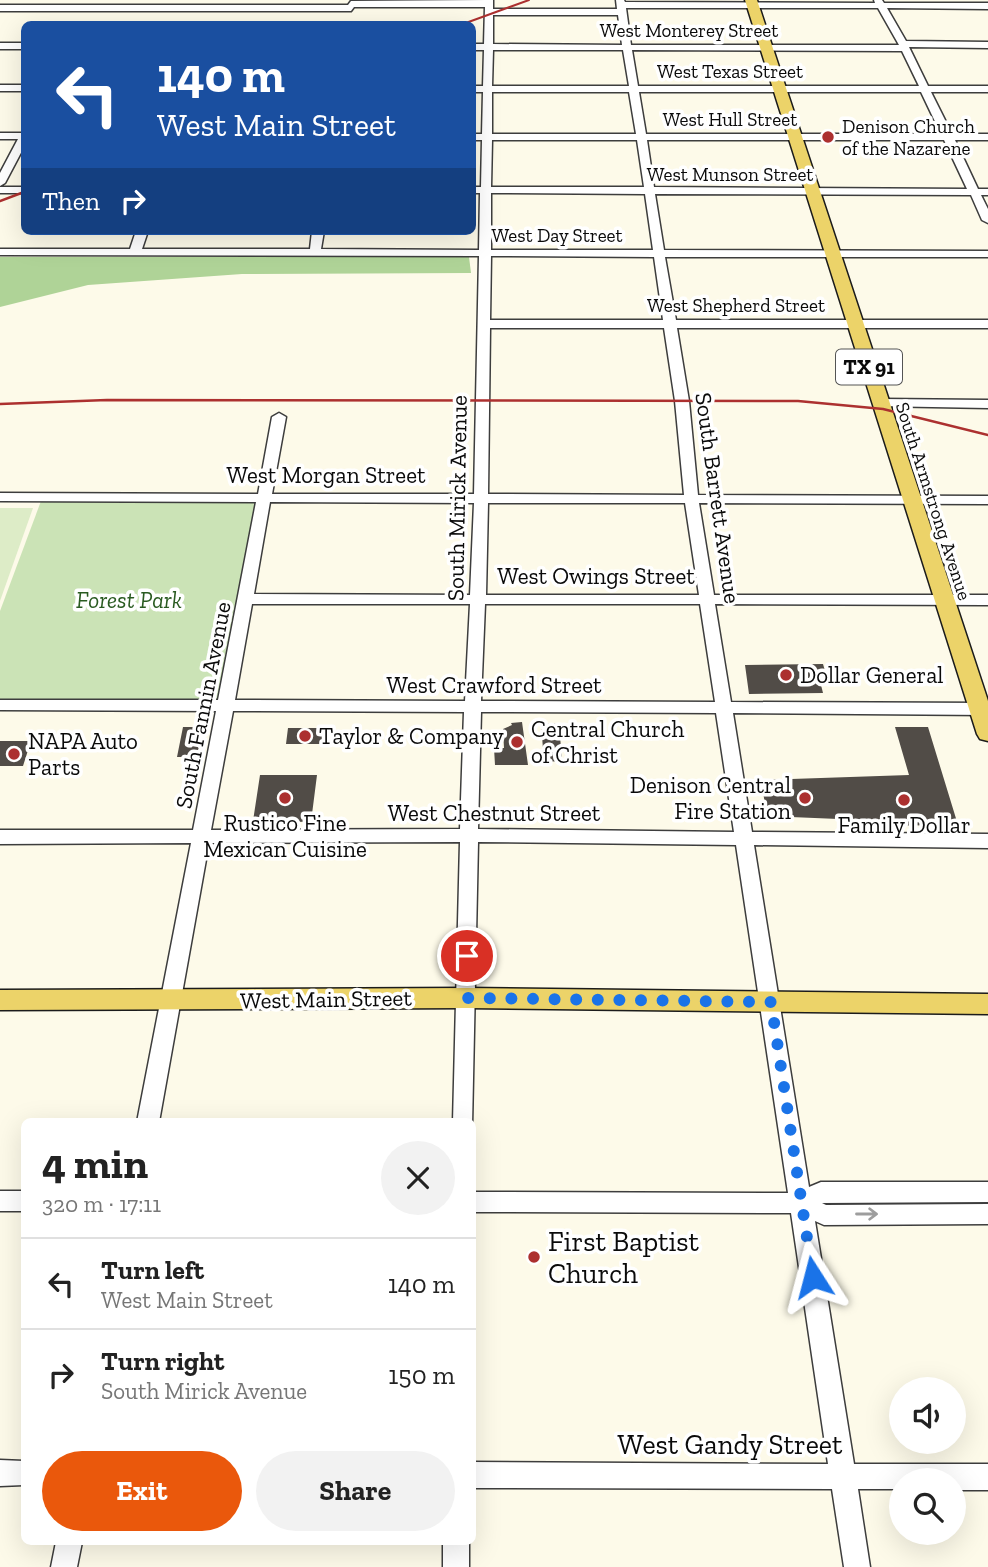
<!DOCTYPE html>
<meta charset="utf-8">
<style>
:root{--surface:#fff;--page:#f2f2f2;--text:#222;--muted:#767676;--line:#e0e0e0;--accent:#ea580c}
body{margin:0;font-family:"Zilla Slab",serif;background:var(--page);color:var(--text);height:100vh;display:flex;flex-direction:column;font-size:26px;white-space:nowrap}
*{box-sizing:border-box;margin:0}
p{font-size:23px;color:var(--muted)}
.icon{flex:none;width:38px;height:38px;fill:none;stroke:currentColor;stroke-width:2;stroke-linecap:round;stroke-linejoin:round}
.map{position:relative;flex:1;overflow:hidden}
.sheet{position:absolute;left:21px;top:1118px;width:455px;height:427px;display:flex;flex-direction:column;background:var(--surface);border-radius:10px;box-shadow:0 7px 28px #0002}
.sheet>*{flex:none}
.banner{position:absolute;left:21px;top:21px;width:455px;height:214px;border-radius:10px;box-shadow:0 7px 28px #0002;background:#1a4fa0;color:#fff;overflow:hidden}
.buttons{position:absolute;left:889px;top:1377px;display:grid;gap:14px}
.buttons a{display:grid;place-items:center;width:77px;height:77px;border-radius:50%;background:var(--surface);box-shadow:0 7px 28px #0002;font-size:35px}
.pin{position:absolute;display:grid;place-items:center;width:60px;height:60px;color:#fff;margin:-30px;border:4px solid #fff;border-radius:50%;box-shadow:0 2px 7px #0007}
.me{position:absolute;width:77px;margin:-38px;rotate:351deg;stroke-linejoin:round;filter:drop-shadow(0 0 5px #0008)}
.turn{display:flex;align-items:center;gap:24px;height:147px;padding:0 21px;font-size:32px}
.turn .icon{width:91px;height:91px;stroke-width:2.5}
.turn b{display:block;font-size:49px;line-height:60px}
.then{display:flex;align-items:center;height:66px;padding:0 21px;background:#0003;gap:14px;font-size:26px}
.round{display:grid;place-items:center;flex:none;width:74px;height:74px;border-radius:37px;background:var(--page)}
.head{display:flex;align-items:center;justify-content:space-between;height:119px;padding:0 21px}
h1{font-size:42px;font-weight:700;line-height:52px}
.cta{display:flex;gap:14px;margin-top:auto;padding:14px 21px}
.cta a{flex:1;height:80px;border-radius:42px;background:var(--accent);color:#fff;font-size:28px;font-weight:700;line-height:80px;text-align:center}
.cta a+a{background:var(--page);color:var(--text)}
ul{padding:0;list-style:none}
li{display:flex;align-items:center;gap:21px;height:91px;padding:0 21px;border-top:2px solid var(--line)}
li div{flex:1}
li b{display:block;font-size:26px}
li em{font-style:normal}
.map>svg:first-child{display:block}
.green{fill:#cbe3b6}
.forest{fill:#afd397}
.pitch{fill:#ddecc7}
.building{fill:#514c47}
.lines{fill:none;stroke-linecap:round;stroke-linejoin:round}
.minor-casing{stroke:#3d3d3d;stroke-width:3}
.major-casing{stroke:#1b1b1b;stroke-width:3}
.minor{fill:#fff;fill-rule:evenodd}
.major{fill:#ecd369;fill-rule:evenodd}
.rail-far1{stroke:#ac302f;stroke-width:2}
.rail{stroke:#ac302f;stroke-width:2.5}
.oneway{stroke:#9d9d9d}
.route{stroke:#1a73e8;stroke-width:12;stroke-dasharray:0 21.6}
.poi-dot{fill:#ac302f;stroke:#fff;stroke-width:2.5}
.labels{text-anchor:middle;stroke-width:7;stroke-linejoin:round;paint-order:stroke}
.far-street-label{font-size:19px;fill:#0a0a0a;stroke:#fff}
.far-poi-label{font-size:19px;fill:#0a0a0a;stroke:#fff;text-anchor:start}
.shield{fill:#fff;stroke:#545454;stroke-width:2}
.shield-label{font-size:21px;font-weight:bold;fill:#0a0a0a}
.street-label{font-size:23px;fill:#0a0a0a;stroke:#fff}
.park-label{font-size:23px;font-style:italic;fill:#2a5b21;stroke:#fff}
.poi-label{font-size:23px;fill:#0a0a0a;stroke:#fff;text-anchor:start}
.near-poi-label{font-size:28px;fill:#0a0a0a;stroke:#fff;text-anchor:start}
.near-street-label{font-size:28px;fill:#0a0a0a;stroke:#fff}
</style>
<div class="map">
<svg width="988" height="1567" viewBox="0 0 988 1567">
<rect width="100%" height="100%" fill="#fdfae9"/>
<!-- green -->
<path class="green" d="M41 501H258L220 700 0 699V611Z"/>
<!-- forest -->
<path class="forest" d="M0 257H469L471 273 242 274 88 285 0 307Z"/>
<!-- pitch -->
<path class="pitch" d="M0 508H33L0 601Z"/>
<!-- building -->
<path class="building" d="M823 664 829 685H821L823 693 749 694 745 665Z
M522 722 528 765H495L494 748H504L503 729 512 725 511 723Z
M541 723H559L562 761 544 762Z
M183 727H203L197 757H177Z
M895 727H928L958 825 864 826 862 820 767 816 761 780 909 775Z
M288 728H323L322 744H286Z
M0 741H31L23 766H0Z
M260 775H317L311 822 253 821Z"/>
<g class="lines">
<defs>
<path id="minor" d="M485 0H493V9H617L616 0H624L625 2 875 3 874 0H882L884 3H988V9L887 8 906 41 988 42V48L909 47 928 86H988V92H931L952 134H988V140H955L978 189H988V195H981L988 209V223L982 220 971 195 655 194 664 250 988 251V257H665L676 320H988V328H677L689 401 698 495 988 496V504L699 503 714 595H988V605L715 604 731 702 988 703V715L733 713 752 832 988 834V848L754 845 809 1187 821 1182H988V1202L822 1203 826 1205 988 1204V1224L824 1225 815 1221 854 1464H988V1490H954V1480H901V1489H858L870 1567H844L832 1489 472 1488V1462L828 1464 791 1213 472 1212V1192L788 1193 736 845 478 842 472 1126V1122H453L460 842 209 843 159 1122H137L191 843 0 844V830H193L216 711 0 710V700H218L256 502 0 501V493L258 494 272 417 279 413 286 417 272 494H474L479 256 0 255V249H130L136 231H148L142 249H310L312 231H324L321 249 479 250 480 193H472V187H481L482 140H472V134H482L483 92H472V86H483L484 50H472V44H484L485 7H354L351 11H0V5H348L351 1ZM626 8H878L899 45H631ZM493 15H618L622 45 493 44ZM493 50H623L629 86H492ZM632 50 902 51 919 86H638ZM492 92H629L636 134H492ZM639 92H921L941 134H646ZM492 140H637L644 187H491ZM647 140H944L967 189 654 187ZM491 193 645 194 653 250H491ZM491 256 654 257 663 320H490ZM490 328H664L675 401 684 495 488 494ZM270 502 474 503 470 595 254 594ZM488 503H685L699 595H486ZM252 604H470L465 701 235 700ZM485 604H700L715 702 481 701ZM233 711 464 712 460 829 211 830ZM481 712 716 713 734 832 478 829Z
M0 43H24V49H0Z
M0 85H24V91H0Z
M0 133H24V147L5 183 0 186V173L18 139H0Z
M0 187H24V193H0Z
M881 399 988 400V408L876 406 874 403Z
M0 1191H24V1211H0Z
M0 1460 24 1461V1485L0 1486Z
M56 1542H82L77 1567H51Z
M443 1542H469V1567H443Z"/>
<path id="major" d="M745 0H757L988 701V741L980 739 977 734Z
M467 988 988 994V1014L467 1008 0 1010V990Z"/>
</defs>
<!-- minor casing -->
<use href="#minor" class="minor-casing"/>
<!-- major casing -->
<use href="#major" class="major-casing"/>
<!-- minor -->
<use href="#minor" class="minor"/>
<!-- major -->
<use href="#major" class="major"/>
<!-- rail-far1 -->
<path class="rail-far1" d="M463 24 529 0"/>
<!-- rail -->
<path class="rail" d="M0 201 24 192
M0 404 107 400 798 401 883 409 988 435"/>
</g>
<!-- one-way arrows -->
<defs><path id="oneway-shaft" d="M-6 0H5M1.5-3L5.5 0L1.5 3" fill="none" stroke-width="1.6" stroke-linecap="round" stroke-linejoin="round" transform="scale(1.75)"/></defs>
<use class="oneway" href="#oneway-shaft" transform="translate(867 1214)"/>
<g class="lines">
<!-- route -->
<path class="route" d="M467 956V998L771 1002 813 1277"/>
</g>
<!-- markers -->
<g class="poi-dot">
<circle cx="828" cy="137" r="7"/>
<circle cx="786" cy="675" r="7"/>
<circle cx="305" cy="736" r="7"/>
<circle cx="517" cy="742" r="7"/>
<circle cx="14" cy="754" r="7"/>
<circle cx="285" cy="798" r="7"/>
<circle cx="805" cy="798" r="7"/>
<circle cx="904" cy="800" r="7"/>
<circle cx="534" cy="1257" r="7"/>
</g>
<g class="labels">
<!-- far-street labels -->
<g class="far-street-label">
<text x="689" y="37">West Monterey Street</text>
<text x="730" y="78">West Texas Street</text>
<text x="730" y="126">West Hull Street</text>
<text x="730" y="181">West Munson Street</text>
<text x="557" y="242">West Day Street</text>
<text x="736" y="312">West Shepherd Street</text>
<text transform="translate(934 501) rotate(72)" y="7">South Armstrong Avenue</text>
</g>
<!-- far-poi labels -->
<g class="far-poi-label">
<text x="842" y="133">Denison Church<tspan x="842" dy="22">of the Nazarene</tspan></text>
</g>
<!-- shield labels -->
<rect class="shield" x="836" y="349.5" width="66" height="35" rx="5"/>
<g class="shield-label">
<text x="869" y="374">TX 91</text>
</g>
<!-- street labels -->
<g class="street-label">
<text x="326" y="483">West Morgan Street</text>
<text transform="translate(457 498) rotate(-89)" y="8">South Mirick Avenue</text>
<text transform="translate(718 498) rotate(82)" y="8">South Barrett Avenue</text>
<text x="596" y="584">West Owings Street</text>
<text x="494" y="693">West Crawford Street</text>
<text transform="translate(203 705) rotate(-79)" y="8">South Fannin Avenue</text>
<text x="494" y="821">West Chestnut Street</text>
<text transform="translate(326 999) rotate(-1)" y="8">West Main Street</text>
</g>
<!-- park labels -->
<g class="park-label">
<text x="129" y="608">Forest Park</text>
</g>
<!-- poi labels -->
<g class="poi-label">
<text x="800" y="683">Dollar General</text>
<text x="531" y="737">Central Church<tspan x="531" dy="26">of Christ</tspan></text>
<text x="319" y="744">Taylor &amp; Company</text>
<text x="28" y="749">NAPA Auto<tspan x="28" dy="26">Parts</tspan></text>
<text x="791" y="793" text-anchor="end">Denison Central<tspan x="791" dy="26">Fire Station</tspan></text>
<text x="285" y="831" text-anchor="middle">Rustico Fine<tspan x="285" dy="26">Mexican Cuisine</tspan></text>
<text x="904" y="833" text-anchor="middle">Family Dollar</text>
</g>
<!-- near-poi labels -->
<g class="near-poi-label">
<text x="548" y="1251">First Baptist<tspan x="548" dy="32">Church</tspan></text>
</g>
<!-- near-street labels -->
<g class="near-street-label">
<text x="730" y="1454">West Gandy Street</text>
</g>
</g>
</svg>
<div class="buttons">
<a><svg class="icon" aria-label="sound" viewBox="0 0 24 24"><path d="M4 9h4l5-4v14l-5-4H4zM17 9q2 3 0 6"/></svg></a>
<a><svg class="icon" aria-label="search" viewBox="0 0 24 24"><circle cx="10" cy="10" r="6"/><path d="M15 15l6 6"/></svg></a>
</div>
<div class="pin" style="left:467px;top:956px;background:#d93025"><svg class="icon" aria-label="arrive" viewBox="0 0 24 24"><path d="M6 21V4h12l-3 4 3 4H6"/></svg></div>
<svg class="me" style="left:813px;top:1277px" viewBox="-20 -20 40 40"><path d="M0-17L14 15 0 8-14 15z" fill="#1a73e8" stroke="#fff" stroke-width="4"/></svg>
<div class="banner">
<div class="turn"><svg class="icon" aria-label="left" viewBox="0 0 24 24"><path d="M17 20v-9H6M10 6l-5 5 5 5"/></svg><div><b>140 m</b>West Main Street</div></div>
<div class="then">Then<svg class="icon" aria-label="right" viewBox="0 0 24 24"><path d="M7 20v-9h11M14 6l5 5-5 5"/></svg></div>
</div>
<section class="sheet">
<div class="head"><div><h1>4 min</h1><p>320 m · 17:11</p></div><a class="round"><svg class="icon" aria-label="close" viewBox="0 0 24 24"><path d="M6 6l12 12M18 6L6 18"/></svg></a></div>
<ul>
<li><svg class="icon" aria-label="left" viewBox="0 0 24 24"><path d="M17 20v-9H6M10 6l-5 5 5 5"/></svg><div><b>Turn left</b><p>West Main Street</p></div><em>140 m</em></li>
<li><svg class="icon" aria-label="right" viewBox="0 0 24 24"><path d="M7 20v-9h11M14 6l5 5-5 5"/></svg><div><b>Turn right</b><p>South Mirick Avenue</p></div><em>150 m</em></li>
</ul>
<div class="cta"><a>Exit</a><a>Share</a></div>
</section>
</div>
